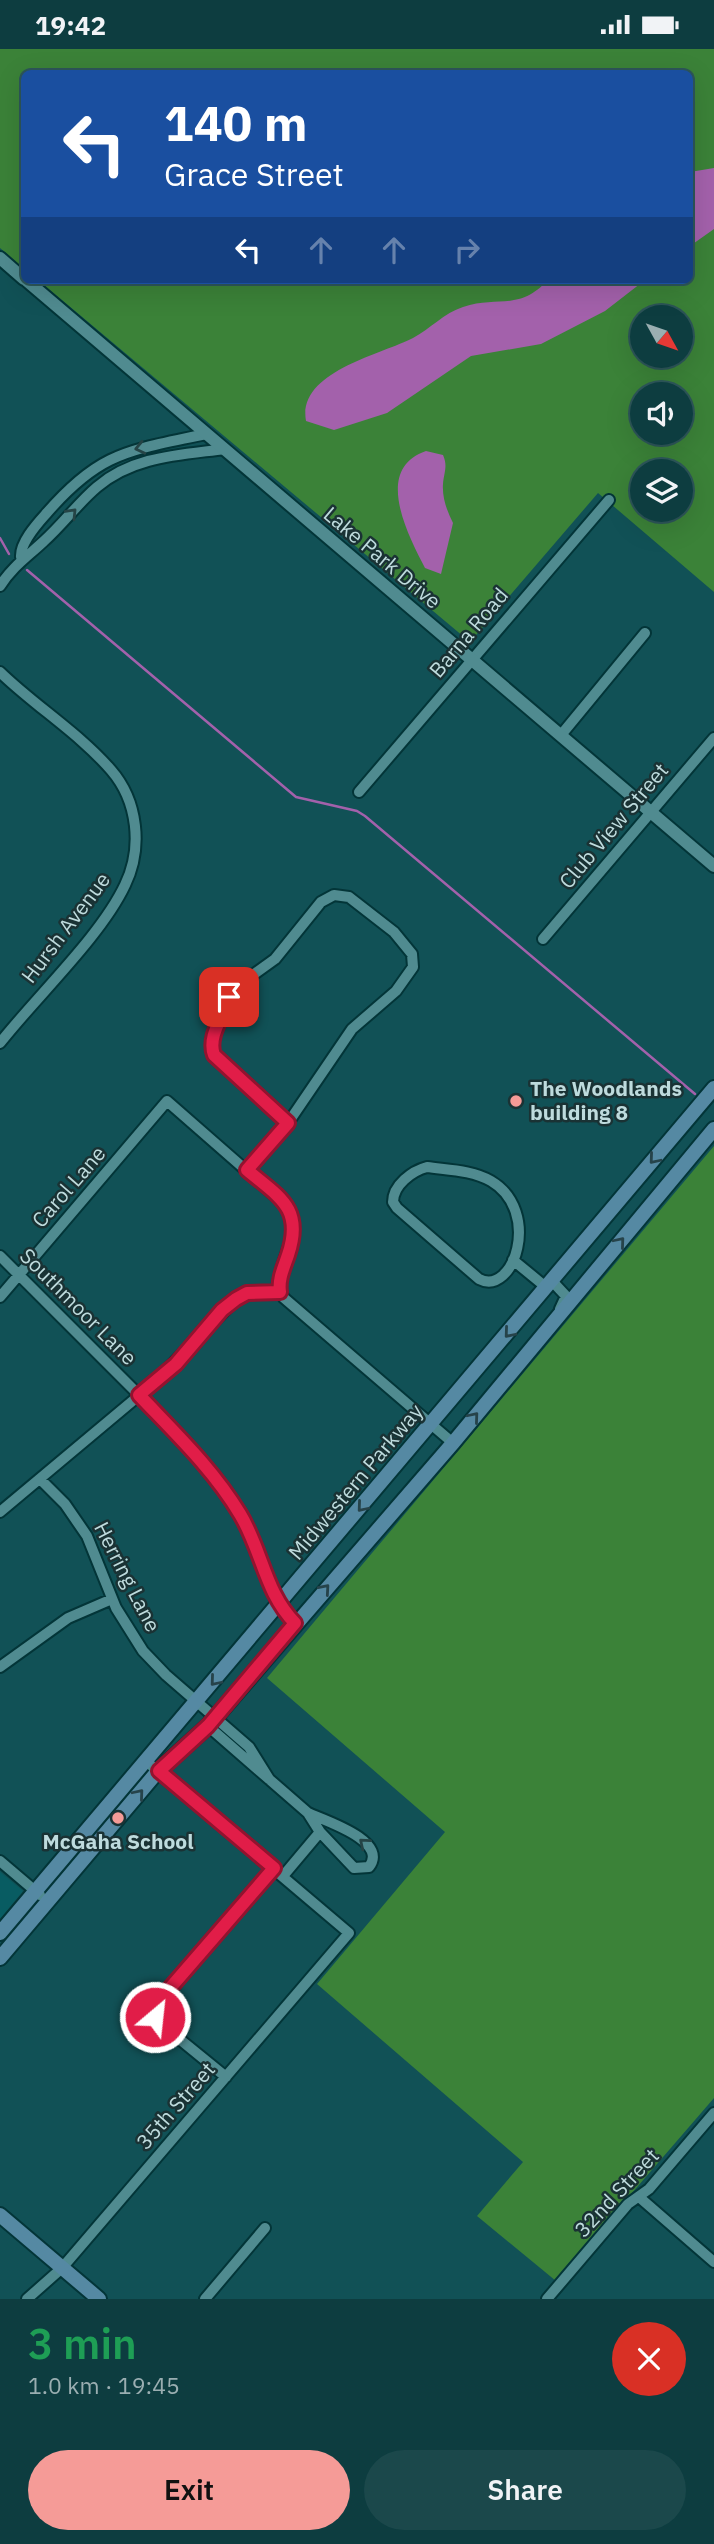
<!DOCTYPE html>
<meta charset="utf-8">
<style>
:root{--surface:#0d3d40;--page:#1b484b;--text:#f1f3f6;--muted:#9aaeb1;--line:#2d5659;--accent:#f59b97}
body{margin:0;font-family:"IBM Plex Sans",sans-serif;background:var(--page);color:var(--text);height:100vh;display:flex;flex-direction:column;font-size:26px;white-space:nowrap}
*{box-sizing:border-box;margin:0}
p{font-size:23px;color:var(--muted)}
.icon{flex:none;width:38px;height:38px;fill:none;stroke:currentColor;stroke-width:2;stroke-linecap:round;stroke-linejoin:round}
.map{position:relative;height:2250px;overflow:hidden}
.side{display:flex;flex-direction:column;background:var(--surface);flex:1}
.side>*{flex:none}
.top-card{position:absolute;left:21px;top:21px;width:672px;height:214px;border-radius:10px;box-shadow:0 7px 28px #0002,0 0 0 2px var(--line);background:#1a4fa0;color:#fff;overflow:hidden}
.needle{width:46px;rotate:130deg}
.buttons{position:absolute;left:630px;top:256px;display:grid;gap:14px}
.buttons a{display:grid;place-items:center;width:63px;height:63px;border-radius:50%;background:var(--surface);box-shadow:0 7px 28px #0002,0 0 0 2px var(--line);font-size:35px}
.pin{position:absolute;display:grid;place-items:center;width:60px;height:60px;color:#fff;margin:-30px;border-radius:14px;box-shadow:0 4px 10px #0006}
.me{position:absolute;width:77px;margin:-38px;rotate:28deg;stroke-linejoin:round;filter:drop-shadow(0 0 5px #0008)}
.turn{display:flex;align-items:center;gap:24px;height:147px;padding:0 28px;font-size:32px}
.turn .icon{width:91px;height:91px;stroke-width:2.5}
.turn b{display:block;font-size:49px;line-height:60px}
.lanes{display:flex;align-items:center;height:66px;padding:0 28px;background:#0003;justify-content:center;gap:35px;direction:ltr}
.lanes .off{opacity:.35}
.round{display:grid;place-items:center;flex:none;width:74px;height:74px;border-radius:37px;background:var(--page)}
.overview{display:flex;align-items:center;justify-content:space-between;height:119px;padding:0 28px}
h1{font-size:42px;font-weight:600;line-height:52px;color:#1e9e55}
.button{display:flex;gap:14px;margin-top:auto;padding:14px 28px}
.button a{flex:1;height:80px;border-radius:42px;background:var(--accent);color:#111;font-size:28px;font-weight:600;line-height:80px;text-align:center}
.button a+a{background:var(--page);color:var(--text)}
.status{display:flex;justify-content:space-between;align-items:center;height:49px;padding:0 35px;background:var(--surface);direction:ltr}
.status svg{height:19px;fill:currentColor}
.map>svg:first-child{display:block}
.built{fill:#085c62}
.green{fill:#3b8238;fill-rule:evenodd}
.water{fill:#a361ab}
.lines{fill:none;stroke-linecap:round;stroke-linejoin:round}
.stream{stroke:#a361ab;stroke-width:2.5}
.minor-casing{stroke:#033538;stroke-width:14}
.tertiary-casing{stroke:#033538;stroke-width:16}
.secondary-casing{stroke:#033538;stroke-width:18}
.minor{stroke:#508b90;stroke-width:10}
.tertiary{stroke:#508b90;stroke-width:12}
.secondary{stroke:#5589a3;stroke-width:14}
.oneway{stroke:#254446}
.oneway2{stroke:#26434a}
.route-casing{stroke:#92132f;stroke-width:18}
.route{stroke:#e11d48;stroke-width:12}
.poi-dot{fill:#f59b97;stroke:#1a3234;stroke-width:2.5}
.labels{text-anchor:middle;stroke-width:5;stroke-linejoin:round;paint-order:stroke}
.street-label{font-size:21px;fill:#bedbdd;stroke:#1a3234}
.poi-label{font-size:21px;font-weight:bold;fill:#bedbdd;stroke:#1a3234;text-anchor:start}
</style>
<div class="status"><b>19:42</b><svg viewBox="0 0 49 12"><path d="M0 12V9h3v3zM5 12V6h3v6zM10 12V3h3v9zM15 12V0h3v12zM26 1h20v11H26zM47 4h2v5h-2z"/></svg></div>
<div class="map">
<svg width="714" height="2250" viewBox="0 0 714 2250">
<rect width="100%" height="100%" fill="#115156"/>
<!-- built -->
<path class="built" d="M0 1823 23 1842 0 1870Z"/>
<!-- green -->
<path class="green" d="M0 0H714V543L598 444 470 593 38 231H690V24H24V220L0 199ZM642 268H681V306H642ZM642 345H681V383H642ZM642 422H681V460H642Z
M714 1097V2049L556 2232 477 2167 523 2113 317 1935 445 1783 267 1629Z"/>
<!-- water -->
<path class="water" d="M714 119V180L690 197V123Z
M548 231H645L605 262 541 295 471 307 387 364 334 381 306 372C297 323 380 306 413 289 430 280 444 264 463 258 498 246 518 263 548 231Z
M426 402 443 406C448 417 444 423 443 435 442 449 447 462 453 474L441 525 425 519C408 486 373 420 426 402Z"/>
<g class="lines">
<!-- stream -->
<path class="stream" d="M0 489 9 505
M27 521 296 748 357 762 365 767 695 1045"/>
<defs>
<path id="minor" d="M21 508C20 494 36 476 45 466 100 402 128 402 206 385
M0 537C13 517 27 508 44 492 63 475 78 454 97 438 133 407 180 406 225 400
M0 623C35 657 79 684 111 721 138 752 143 799 125 836 101 887 37 947 0 994
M561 686 645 584
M359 743 609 451
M334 846 349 848 394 883 412 905 413 918 396 942 352 980 288 1074 214 1006 211 991 232 941 275 910 321 853Z
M543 890 714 689
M427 1118C448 1121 472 1121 491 1132 542 1162 514 1248 479 1230L397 1159 393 1153C393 1136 412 1122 427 1118Z
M247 1121 288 1074
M0 1207 139 1346 219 1432 242 1468 279 1558 295 1574
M513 1211 547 1239
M552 1232 566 1247 560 1260
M0 1248 167 1052 288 1158C306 1189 267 1221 284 1249L453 1394
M40 1430 65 1455 87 1487 116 1559 143 1602 166 1626 249 1698 269 1730
M0 1463 154 1334 236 1250 247 1244 280 1243
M0 1618 68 1569 112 1550
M208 1677 308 1764 320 1783 354 1819 369 1818C389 1792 326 1772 308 1764
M0 1812 40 1846
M283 1827 320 1783
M226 2028 161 1975 155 1968V1959L274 1819
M639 2148 714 2213
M27 2250 62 2219 349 1884 146 1712
M205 2250 265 2179
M547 2250 628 2155 649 2140 714 2064"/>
<path id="tertiary" d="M0 209 24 230
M26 231 714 817"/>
<path id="secondary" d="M0 1884 714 1039
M0 1909 158 1722 208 1677 453 1394 714 1080
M0 2166 99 2250"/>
</defs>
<!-- minor casing -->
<use href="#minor" class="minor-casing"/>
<!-- tertiary casing -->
<use href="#tertiary" class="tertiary-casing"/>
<!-- secondary casing -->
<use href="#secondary" class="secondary-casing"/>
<!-- minor -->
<use href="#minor" class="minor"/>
<!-- tertiary -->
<use href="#tertiary" class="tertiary"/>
<!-- secondary -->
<use href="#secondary" class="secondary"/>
</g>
<!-- one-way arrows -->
<defs><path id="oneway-chevron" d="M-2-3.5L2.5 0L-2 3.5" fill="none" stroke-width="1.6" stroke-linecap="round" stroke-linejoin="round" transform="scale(1.75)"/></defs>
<g class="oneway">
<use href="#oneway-chevron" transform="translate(140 399) rotate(167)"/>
<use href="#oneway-chevron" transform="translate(72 464) rotate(-46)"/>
<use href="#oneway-chevron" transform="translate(364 1794) rotate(-140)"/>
</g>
<g class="oneway2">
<use href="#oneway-chevron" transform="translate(654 1110) rotate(130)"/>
<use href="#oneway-chevron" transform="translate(620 1193) rotate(-50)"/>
<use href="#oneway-chevron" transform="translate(509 1284) rotate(130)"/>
<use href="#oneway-chevron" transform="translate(474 1368) rotate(-50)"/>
<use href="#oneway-chevron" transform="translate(362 1458) rotate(130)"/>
<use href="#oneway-chevron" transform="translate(325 1540) rotate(-49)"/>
<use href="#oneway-chevron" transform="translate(215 1632) rotate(130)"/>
<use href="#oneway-chevron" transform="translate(139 1745) rotate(-50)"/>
</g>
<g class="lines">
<defs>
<path id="route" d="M155 1968 158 1953 274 1819 159 1722 208 1677 295 1574C265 1544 262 1501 240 1465 213 1420 175 1384 139 1346L176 1315 222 1261 236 1250 247 1244 280 1243C278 1230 284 1218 288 1206 304 1159 279 1148 247 1121L288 1074 214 1006C207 987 224 967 229 948"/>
</defs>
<!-- route casing -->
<use href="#route" class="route-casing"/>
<!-- route -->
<use href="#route" class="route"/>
</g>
<!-- markers -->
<g class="poi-dot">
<circle cx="516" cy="1052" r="7"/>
<circle cx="118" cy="1769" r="7"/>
</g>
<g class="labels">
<!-- street labels -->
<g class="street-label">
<text transform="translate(382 509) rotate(40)" y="7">Lake Park Drive</text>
<text transform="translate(469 584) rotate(-50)" y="7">Barna Road</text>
<text transform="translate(614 777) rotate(-50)" y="7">Club View Street</text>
<text transform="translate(66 879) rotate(-53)" y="7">Hursh Avenue</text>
<text transform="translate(69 1138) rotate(-49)" y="7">Carol Lane</text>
<text transform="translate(78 1258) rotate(45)" y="7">Southmoor Lane</text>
<text transform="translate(356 1433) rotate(-50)" y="7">Midwestern Parkway</text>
<text transform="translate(127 1528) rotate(63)" y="7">Herring Lane</text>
<text transform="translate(176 2057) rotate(-49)" y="7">35th Street</text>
<text transform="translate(617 2144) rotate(-47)" y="7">32nd Street</text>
</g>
<!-- poi labels -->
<g class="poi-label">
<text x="530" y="1047">The Woodlands<tspan x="530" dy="24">building 8</tspan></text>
<text x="118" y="1800" text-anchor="middle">McGaha School</text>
</g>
</g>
</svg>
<div class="buttons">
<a><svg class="needle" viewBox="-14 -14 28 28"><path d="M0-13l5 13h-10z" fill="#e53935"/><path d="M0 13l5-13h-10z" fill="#9aaeb1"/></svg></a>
<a><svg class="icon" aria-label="sound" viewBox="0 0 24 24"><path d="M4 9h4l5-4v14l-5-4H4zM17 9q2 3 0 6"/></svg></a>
<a><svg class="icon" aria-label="layers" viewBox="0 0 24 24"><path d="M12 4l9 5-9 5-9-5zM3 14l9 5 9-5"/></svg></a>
</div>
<div class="pin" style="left:229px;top:948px;background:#d93025"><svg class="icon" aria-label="arrive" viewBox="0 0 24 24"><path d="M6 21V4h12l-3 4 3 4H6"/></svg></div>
<svg class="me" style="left:155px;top:1968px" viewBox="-20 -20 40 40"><circle r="17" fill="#e11d48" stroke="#fff" stroke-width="3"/><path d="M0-11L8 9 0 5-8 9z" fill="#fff"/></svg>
<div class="top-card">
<div class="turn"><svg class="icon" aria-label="left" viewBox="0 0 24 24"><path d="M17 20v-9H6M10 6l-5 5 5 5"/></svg><div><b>140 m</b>Grace Street</div></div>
<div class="lanes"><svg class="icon" aria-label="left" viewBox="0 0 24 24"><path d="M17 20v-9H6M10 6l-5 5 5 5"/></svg><svg class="icon off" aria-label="ahead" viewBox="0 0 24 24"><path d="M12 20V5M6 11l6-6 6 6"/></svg><svg class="icon off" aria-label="ahead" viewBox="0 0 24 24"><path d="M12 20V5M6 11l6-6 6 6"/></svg><svg class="icon off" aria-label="right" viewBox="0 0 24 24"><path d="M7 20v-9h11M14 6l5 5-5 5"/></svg></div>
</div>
</div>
<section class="side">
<div class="overview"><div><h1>3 min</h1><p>1.0 km · 19:45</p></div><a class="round" style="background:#d93025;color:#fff"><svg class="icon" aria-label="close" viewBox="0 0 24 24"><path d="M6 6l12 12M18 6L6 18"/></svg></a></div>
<div class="button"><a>Exit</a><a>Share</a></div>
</section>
